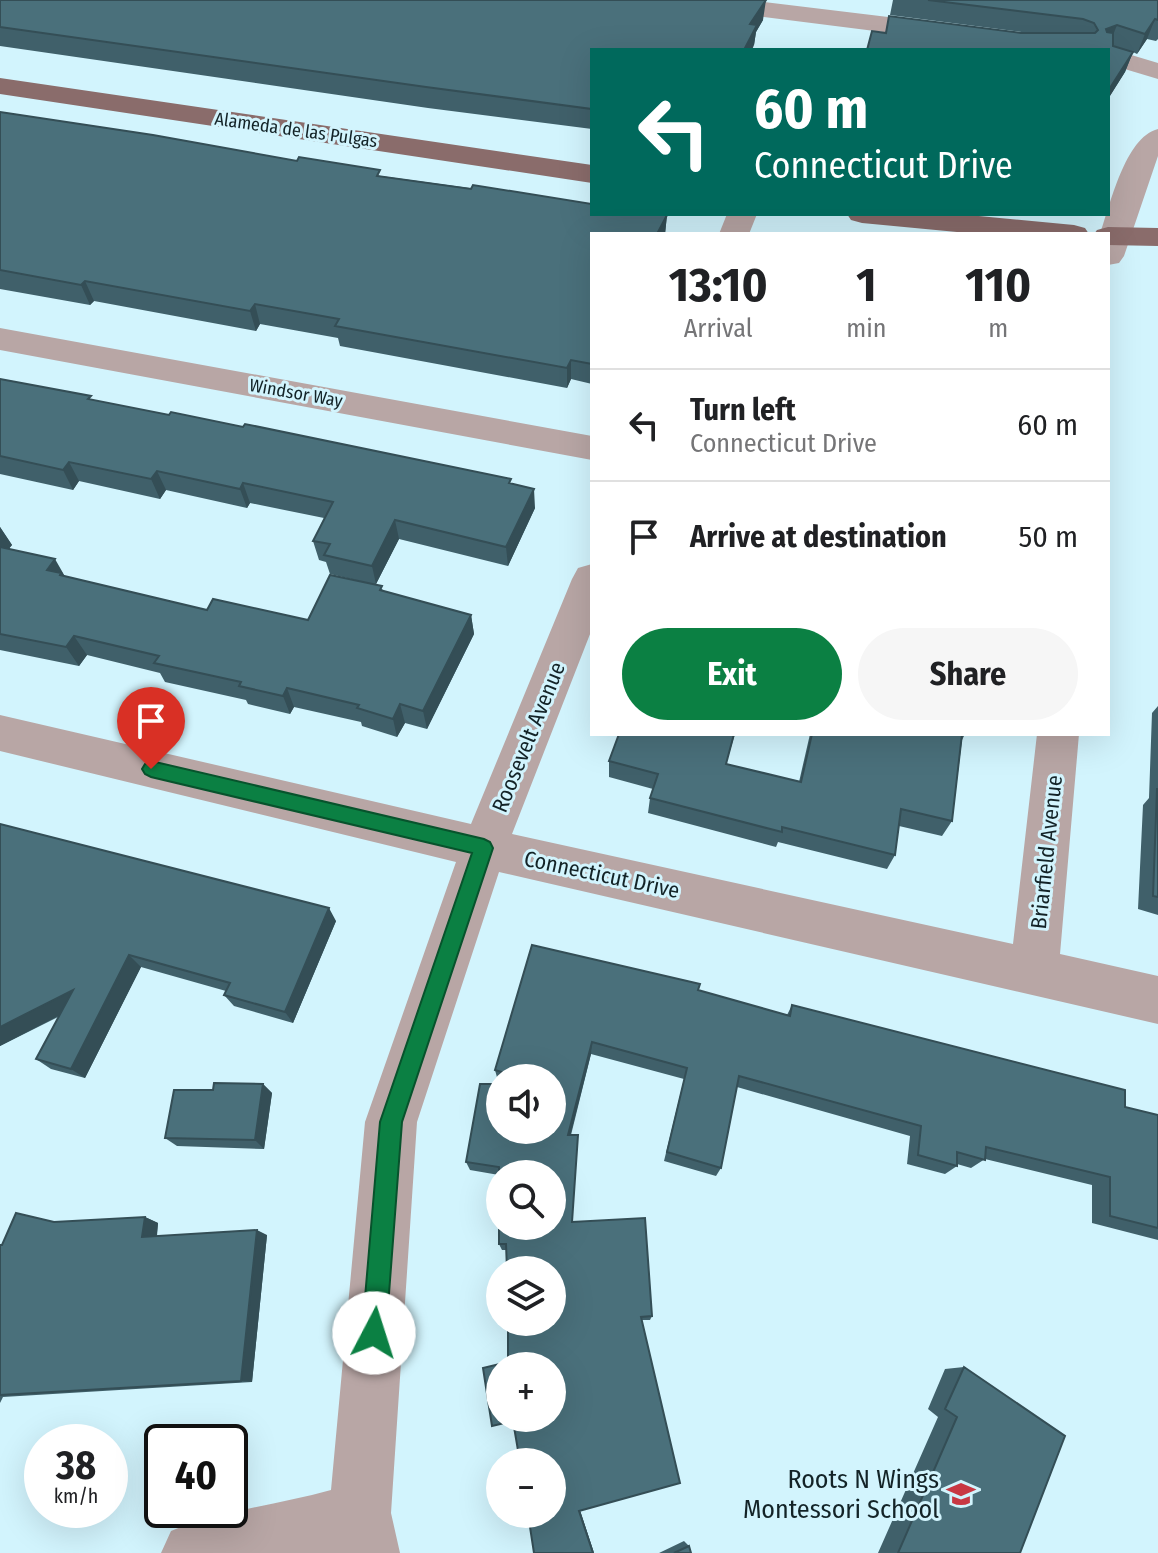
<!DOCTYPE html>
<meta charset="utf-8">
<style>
:root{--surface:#fff;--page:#f6f6f6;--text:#202124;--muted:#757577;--line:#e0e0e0;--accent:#0b8043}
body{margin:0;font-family:"Fira Sans Condensed",sans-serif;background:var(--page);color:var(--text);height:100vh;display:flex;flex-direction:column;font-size:30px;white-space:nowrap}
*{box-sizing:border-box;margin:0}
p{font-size:26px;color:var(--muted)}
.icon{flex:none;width:44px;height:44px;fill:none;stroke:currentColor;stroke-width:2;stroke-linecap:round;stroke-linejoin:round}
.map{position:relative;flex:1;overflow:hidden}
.side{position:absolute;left:590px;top:232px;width:520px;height:504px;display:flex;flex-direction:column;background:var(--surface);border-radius:0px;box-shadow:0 8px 32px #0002}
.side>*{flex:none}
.banner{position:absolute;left:590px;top:48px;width:520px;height:168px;border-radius:0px;box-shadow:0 8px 32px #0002;background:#00695c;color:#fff;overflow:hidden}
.buttons{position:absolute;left:486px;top:1064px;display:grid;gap:16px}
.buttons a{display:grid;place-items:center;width:80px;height:80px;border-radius:50%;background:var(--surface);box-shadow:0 8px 32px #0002;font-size:40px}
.speed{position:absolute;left:24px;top:1424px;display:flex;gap:16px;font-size:40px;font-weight:700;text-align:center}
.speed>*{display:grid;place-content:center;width:104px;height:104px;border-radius:50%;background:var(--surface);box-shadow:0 8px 32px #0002;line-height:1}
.speed small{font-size:20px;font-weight:400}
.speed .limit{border:4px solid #111;border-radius:12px;background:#fff;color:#111}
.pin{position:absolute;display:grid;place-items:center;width:68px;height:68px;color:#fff;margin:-82px -34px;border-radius:50% 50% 50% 0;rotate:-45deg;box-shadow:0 0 8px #0007}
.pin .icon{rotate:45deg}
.me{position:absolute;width:88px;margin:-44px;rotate:5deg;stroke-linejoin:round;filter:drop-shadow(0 0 6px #0008)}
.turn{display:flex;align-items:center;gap:28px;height:168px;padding:0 32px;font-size:36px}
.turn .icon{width:104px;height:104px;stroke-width:2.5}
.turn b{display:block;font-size:56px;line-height:68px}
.eta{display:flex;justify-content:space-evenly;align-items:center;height:136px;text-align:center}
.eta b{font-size:48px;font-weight:700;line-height:56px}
.action{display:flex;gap:16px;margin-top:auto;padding:16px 32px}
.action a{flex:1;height:92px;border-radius:48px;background:var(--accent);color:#fff;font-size:32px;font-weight:700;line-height:92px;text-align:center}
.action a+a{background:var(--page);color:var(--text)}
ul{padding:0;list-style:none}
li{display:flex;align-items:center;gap:24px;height:112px;padding:0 32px;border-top:2px solid var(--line)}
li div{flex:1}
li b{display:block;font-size:30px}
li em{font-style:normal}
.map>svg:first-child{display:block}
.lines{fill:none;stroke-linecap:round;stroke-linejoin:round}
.minor{fill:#b8a6a5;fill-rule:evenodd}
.major{fill:#8a6c6b;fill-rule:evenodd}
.wall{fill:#40606a}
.shaded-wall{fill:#344e56}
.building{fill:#4a707b;stroke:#344e56;stroke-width:2;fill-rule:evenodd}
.route{fill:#0b8043;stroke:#07532c;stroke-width:2}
.labels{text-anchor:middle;stroke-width:6;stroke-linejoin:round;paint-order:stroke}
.far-street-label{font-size:18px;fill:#132327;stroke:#d2f4fd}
.street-label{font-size:22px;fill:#132327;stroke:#d2f4fd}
.near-poi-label{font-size:26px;fill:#132327;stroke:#d2f4fd;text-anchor:end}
</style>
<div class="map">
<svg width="1158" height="1553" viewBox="0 0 1158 1553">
<rect width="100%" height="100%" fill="#d2f4fd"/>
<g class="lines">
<!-- minor -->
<path class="minor" d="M674 0H747L946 24 955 27 959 32 955 37 946 40 686 7 677 5Z
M1108 48 1158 63V79L1108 64V50H1101Z
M1158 129V156L1124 256 1119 263 1108 265V234H1100C1110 206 1125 137 1158 129Z
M727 214H757L749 234H719Z
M0 328 592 436V460L0 350Z
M592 564V629L512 834 1013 944 1037 734H1079L1060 954 1158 976V1024L499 872 417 1122 391 1513 400 1553H161L171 1531C221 1510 278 1505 331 1490L365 1122 456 862 0 751V715L471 824 572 579 578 568Z"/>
<!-- major -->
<path class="major" d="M0 78 592 165V183L0 94Z
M847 214H958L1074 225 1085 228 1089 234H978L862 223 851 220Z
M1108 227 1158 228V246L1108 245V234H1094L1097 230Z"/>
</g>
<!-- wall -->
<path class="wall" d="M0 0 763 20 756 32 754 45 592 50V129L428 108 0 46Z
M893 0H1158V39L1156 41 1147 39 1137 54 1133 52 1125 72 1108 99V50L886 33H1029L890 15Z
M0 112 381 176 667 215 665 234H592V384L571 379 567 388 340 346 338 338 260 324 256 331 94 301 90 305 0 289Z
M0 379 93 400 511 483 535 508 508 566 399 539 376 584 384 591 471 615 474 634 427 729 405 723 397 737 362 726 361 722 294 707 290 714 248 704 246 700 165 682 160 673 87 655 79 666 0 650V527L12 545 8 549 65 576 207 610 308 620 368 583 330 574 326 562 319 560 313 541 324 518 250 503 247 508 166 490 160 499 79 481 73 490 0 474Z
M1158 706V915L1138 909 1143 805 1149 798 1152 713Z
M619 734H735L726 764 799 782 810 734H965L962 740 952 821 942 836 899 826 895 855 887 869 778 842 776 847 648 813 650 798 653 789 609 777V761Z
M0 824 336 921 293 1023 234 1006 224 995 226 991 141 967 85 1078 51 1069 36 1059 60 1016 0 1046Z
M698 990 787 1015 792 1005 1125 1107 1158 1115V1240L1092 1223V1185L985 1159 971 1168 957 1164V1166L945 1174 907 1164 910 1136 737 1087 721 1168 716 1176 664 1161 684 1079 591 1054 571 1135H578L572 1222 652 1316 650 1320H642L580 1511 594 1553 508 1362 506 1250H502L499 1244V1175L470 1170 466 1162 552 1078H500V1082L498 1081 495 1070Z
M263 1084 272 1093 264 1149 177 1146 165 1138 213 1090Z
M145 1217 158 1223 157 1236 267 1235 252 1382 3 1397 0 1403V1245H2L54 1222Z
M964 1367 1020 1553H878L938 1417 928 1409 945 1369Z
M684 1541 689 1546 691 1553H659Z"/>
<!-- shaded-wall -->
<path class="shaded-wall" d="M766 0 763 20 756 32 754 45 752 50H744L750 24Z
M1155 19 1147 39 1137 54 1145 34Z
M1117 25 1109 45 1106 29Z
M1133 52 1125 72 1108 99V91Z
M667 215 665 234H657Z
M85 281 94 301 90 305 81 285Z
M255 304 260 324 256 331 250 311Z
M571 360V379L567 388V368Z
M69 462 79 481 73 490 63 470Z
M157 471 166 490 160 499 151 479Z
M243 483 250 503 247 508 240 489Z
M534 489 535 508 508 566 506 547Z
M395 520 399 539 376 584 372 566Z
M0 527 12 545 0 560Z
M55 559 67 580 47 570Z
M471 615 474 634 427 729 423 711Z
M74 636 87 655 79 666 66 647Z
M287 688 294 707 290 714 283 696Z
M400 704 405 723 397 737 393 719Z
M329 908 336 921 293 1023 285 1012Z
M129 955 141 967 85 1078 71 1069Z
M73 990 87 1001 0 1046V1027Z
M592 1042 591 1054 568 1144V1135Z
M263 1084 272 1093 264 1149 255 1140Z
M145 1217 158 1223 156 1242 142 1237Z
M257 1230 267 1235 252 1382 241 1381Z
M579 1507 594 1553H593L579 1511Z"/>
<!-- building -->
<path class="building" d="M0 0H766L750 24 757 25 744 50H592V109L426 87 0 27Z
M928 0H1158V20L1155 19 1145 34 1117 25 1106 29 1107 32 1113 33V46L1133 52 1108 91V50H867L872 31 886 33 889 16 1021 33H1095L1098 30 1094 23 1083 19Z
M0 112 153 135 297 161 299 157 380 170 377 176 471 189 473 185 592 204V214H658L667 215 657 234H592V364L571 360 567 368 335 326 339 319 255 304 250 311 85 281 81 285 0 270Z
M0 379 91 396 88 399 169 415 171 412 243 427 245 424 511 479 509 483 534 489 506 547 395 520 372 566 324 555 330 544 313 541 333 502 243 483 240 489 157 471 151 479 69 462 63 470 0 456Z
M0 547 55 559 47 570 61 573 60 575 207 610 213 599 308 620 330 575 382 586 380 590 471 615 423 711 400 704 393 719 357 708 359 705 287 688 283 696 239 686 241 682 154 663 159 656 74 636 66 647 0 634Z
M619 734H734L726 764 801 782 812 734H962L952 821 901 809 895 855 782 827V832L650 798 658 774 609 761Z
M1157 789H1158V897L1153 896Z
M0 824 329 908 285 1012 224 995 230 983 129 955 71 1069 36 1059 73 990 0 1027Z
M532 945 700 984 698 990 790 1016 792 1005 1125 1090V1107L1158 1115V1228L1110 1216V1177L986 1147 985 1160 957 1152V1166L918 1155 921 1126 739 1076 721 1168 667 1152 687 1068 592 1042 568 1135H578L572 1222 645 1218 652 1316 641 1317 680 1483 579 1511 593 1553H534L528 1514H552V1462H520L513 1421 492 1426 483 1368 508 1362V1322H552V1270H507L506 1244H499V1167L466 1162 480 1084H500V1130H552V1078H522L495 1070ZM500 1174H552V1226H500ZM500 1366H552V1418H500Z
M214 1083 263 1084 255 1140 165 1138 174 1090H213Z
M16 1213 54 1222 145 1217 142 1237 257 1230 241 1381 0 1395V1245H2Z
M964 1367 1065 1436 1020 1553H898L957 1417 945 1409Z
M689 1546 691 1553H674Z"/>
<!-- route -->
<path class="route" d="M151 761 484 839 490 842 493 848 402 1122 386 1333 383 1341 374 1345 366 1341 362 1333 380 1122 472 853 151 777 145 774 142 769 145 764Z"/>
<!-- icons -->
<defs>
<symbol id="school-bare" viewBox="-9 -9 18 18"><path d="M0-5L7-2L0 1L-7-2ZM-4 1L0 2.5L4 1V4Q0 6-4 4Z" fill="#c83843" stroke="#d2f4fd" stroke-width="2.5" paint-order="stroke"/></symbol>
</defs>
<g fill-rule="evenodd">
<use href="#school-bare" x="941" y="1474" width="40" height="40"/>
</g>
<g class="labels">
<!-- far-street labels -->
<g class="far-street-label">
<text transform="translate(296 130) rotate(8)" y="6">Alameda de las Pulgas</text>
<text transform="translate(296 393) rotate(10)" y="6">Windsor Way</text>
</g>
<!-- street labels -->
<g class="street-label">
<text transform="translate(528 737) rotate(-68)" y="8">Roosevelt Avenue</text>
<text transform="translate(1046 852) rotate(-84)" y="8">Briarfield Avenue</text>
<text transform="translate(602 874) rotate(12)" y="8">Connecticut Drive</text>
</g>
<!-- near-poi labels -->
<g class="near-poi-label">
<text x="939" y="1488">Roots N Wings<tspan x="939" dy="30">Montessori School</tspan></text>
</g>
</g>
</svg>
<div class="buttons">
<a><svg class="icon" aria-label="sound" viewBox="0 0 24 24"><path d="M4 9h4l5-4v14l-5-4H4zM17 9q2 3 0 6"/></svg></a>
<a><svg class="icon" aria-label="search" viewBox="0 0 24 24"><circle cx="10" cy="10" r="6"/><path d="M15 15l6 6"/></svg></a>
<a><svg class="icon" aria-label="layers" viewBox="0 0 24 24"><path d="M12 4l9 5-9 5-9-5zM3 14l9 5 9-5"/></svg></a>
<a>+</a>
<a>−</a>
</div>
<div class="speed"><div>38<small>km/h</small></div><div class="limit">40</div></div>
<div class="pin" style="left:151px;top:769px;background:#d93025"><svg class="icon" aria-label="arrive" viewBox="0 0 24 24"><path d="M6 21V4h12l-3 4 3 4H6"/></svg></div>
<svg class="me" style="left:374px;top:1333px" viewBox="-20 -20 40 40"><circle r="19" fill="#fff"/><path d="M0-13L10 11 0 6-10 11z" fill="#0b8043"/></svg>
<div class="banner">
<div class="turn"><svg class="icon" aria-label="left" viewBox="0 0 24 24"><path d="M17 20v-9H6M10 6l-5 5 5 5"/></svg><div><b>60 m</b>Connecticut Drive</div></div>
</div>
<section class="side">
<div class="eta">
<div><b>13:10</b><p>Arrival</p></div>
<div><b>1</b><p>min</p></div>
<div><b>110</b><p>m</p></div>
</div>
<ul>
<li><svg class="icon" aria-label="left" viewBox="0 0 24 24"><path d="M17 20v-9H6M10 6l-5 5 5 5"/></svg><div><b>Turn left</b><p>Connecticut Drive</p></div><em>60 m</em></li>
<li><svg class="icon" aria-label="arrive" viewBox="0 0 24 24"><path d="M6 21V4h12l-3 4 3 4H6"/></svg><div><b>Arrive at destination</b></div><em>50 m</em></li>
</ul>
<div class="action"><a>Exit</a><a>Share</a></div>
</section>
</div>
